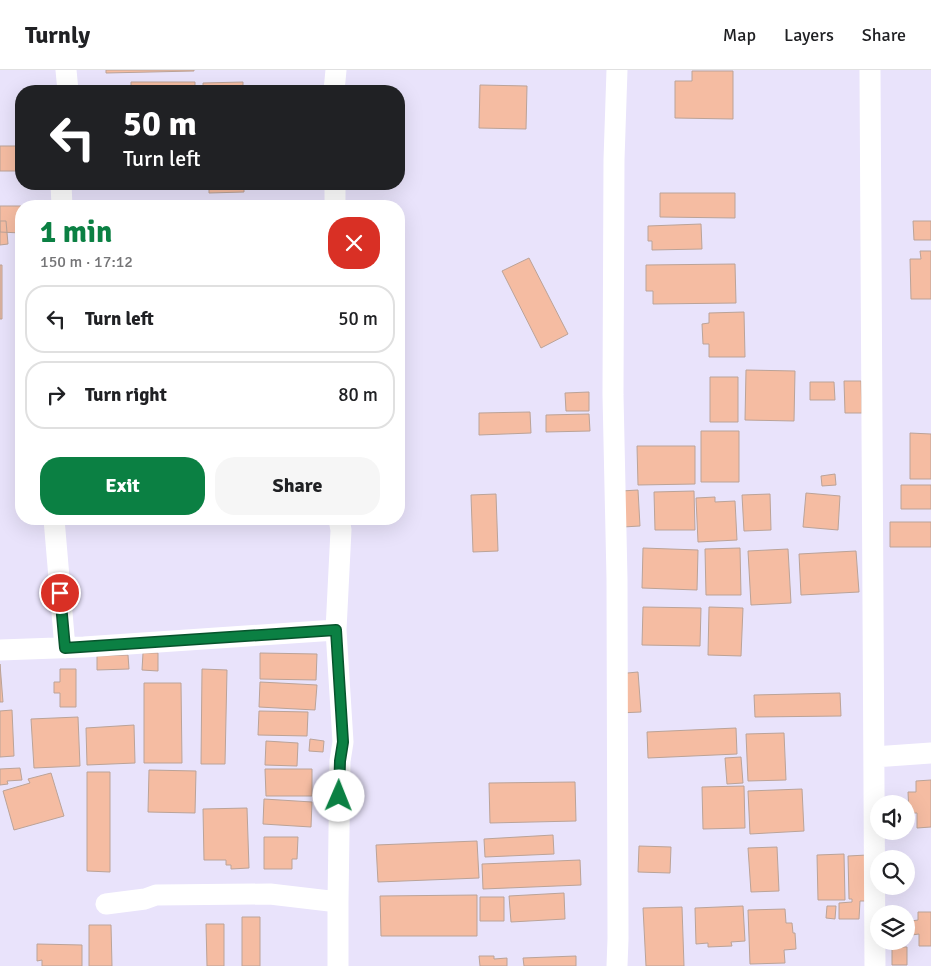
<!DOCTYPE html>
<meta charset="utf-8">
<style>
:root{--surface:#fff;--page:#f6f6f6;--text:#202124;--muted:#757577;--line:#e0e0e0;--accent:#0b8043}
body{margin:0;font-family:Signika,sans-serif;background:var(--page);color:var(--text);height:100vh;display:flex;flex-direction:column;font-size:19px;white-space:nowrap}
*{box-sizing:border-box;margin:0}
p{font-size:16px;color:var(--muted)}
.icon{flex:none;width:28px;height:28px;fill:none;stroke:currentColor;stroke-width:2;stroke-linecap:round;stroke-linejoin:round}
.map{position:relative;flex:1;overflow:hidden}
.sheet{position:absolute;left:15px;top:130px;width:390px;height:325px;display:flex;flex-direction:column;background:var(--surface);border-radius:20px;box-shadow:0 5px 20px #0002}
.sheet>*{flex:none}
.guide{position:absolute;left:15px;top:15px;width:390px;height:105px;border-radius:20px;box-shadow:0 5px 20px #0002;background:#202124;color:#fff;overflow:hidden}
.controls{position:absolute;left:870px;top:725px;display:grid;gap:10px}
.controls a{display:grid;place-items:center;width:45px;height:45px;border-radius:50%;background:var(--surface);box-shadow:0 5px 20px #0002;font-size:25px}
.pin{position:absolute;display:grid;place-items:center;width:42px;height:42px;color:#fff;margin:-21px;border:2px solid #fff;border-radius:50%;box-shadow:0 1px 5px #0007}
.me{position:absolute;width:55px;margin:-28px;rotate:1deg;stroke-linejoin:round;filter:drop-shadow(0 0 4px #0008)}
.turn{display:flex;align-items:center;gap:18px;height:105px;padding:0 25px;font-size:22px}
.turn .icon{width:65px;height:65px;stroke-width:2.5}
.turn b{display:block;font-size:35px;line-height:42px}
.round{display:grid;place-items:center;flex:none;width:52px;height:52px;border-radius:20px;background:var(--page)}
.summary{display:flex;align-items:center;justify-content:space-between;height:85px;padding:0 25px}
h1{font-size:30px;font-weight:700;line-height:38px;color:var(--accent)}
.primary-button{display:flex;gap:10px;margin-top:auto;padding:10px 25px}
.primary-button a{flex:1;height:58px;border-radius:20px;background:var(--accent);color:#fff;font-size:20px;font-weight:700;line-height:58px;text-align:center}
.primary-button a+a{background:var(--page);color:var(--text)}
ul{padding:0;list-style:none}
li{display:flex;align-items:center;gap:15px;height:68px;margin:0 10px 8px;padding:0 15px;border:2px solid var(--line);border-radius:20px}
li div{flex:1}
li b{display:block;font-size:19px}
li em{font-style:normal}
header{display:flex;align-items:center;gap:30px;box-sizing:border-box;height:70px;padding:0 25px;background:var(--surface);border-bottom:1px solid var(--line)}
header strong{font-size:24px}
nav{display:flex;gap:28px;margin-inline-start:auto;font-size:18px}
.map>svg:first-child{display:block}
.building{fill:#f5bca2;stroke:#bba398}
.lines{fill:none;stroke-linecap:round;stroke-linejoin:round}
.minor{stroke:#fff;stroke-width:21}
.route-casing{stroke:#07532c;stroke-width:12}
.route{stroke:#0b8043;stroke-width:9}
</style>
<header>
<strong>Turnly</strong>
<nav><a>Map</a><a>Layers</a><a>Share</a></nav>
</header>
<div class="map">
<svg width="931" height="896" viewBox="0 0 931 896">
<rect width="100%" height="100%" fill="#e9e3fb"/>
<!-- building -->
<path class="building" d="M106 0H194V1L106 3Z
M692 1H733V49L675 48V11H692Z
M131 12H195V21H131Z
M243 12V21H203V13Z
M480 15 527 16 526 59 479 58Z
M0 76H21V101H0Z
M209 114H244V122L209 123Z
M660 123H735V148L660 147Z
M151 135H193V136H151Z
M0 136H21V163L0 162Z
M0 151H6L8 174 0 175Z
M913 151H931V170H914Z
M701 154 702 179 652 180V171H648V156Z
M920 181H931V229H911L910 189H921Z
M529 188 568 264 541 278 502 201Z
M735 194 736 233 653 234V221H646V195Z
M0 195H2V249H0Z
M744 242 745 287H709V274H703L702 254 709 253V243Z
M746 300 795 301 794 351 745 350Z
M710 307H738V352H710Z
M844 311H861L862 343H845Z
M810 312H834L835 330H810Z
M589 322V341H566L565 323Z
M530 342 531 363 479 365V343Z
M589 344 590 361 546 362V345Z
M701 361H739V412H701Z
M910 363 931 364V409H910Z
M637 376H695V414L638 415Z
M835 404 836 415 822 416 821 406Z
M901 415H931V439H901Z
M638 420 640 456 623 457 621 421Z
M694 421 695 460H655L654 422Z
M806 423 840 426 838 460 803 457Z
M496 424 498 481 473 482 471 425Z
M770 424 771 460 744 461 742 425Z
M715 427V432L735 431 737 470 698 472 696 428Z
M890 452H931V477H890Z
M643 478 698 480 697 520 642 518Z
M740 478 741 525H706L705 479Z
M788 479 791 533 751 535 748 481Z
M856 481 859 522 801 525 799 484Z
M643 537 701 538 700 576 642 575Z
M709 537 743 538 741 586 708 585Z
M143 583H158V601L142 600Z
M260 583 317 584 316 610 260 609Z
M128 585 129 599 97 600V586Z
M0 594 3 632H0Z
M60 599H76V637H60V623H54V612H60Z
M202 599 227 600 225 694H201Z
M638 602 641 642 619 643 617 604Z
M260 612 317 615 315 640 259 637Z
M144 613H181L182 693H144Z
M840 623 841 646 755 647 754 625Z
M12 640 14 686 0 687V641Z
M259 641 308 642 307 666 258 665Z
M78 647 80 696 34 698 31 649Z
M134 655 135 693 87 695 86 658Z
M736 658 737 684 648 688 647 662Z
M784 663 786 710 748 711 746 664Z
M310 669 324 671 323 682 309 681Z
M266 671 298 673 297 696 265 695Z
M741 687 743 713 727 714 725 688Z
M20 698 22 710 7 711 8 714 0 715V699Z
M265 699H312V726H266Z
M149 700 196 701 195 743 148 742Z
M87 702H110V802L87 801Z
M51 703 64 746 14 760 3 721 30 713 28 709Z
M931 710V757L917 758V743H909L908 722H916V711Z
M575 712 576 751 490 753 489 713Z
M744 716 745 758 703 759 702 717Z
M802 719 804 761 750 764 748 721Z
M264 729 312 732 311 757 263 754Z
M247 738 249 798 231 799V795H226V790H204L203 739Z
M553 765 554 784 485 787 484 769Z
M264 767H298L297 789H292V799H264Z
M477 771 479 808 378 812 376 775Z
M639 776 671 777 670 803 638 802Z
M777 777 779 821 751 822 748 778Z
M844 784 845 830H818L817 785Z
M867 785V831H860L859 849H839V833L852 832V829H849L848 786Z
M580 790 581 815 483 819 482 794Z
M564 823 565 849 511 852 509 826Z
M477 825V866H381L380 826Z
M480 827H504V851H480Z
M743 836 745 871 731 872 732 876 708 877V873L696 874 695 838Z
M827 836H836L835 849 826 848Z
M682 837 684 896H646L643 838Z
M785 839 786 853H792L793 863H795L796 879 784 880 785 893 750 894 748 840Z
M918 842H931V876H919V864L912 865 911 851 918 850Z
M242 847H260V896H242Z
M206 854H224V896H207Z
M89 855H111L112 896H89Z
M37 874 82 875V896H42V890L37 891Z
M892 877H907V895H892Z
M479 886H494V889L507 888V896H480Z
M576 886V896H524L523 888Z"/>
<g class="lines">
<!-- minor -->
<path class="minor" d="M66 0 68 21
M870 0 875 896
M334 21 336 0
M61 114 62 136
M335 114V136
M54 449 65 578
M0 580 84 577 336 560
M874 687 931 683
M106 834 145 829 156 825 270 824 338 832
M338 896V832L340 691 343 672 336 560 341 460 339 449
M617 896 618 869 617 509 613 325 614 90 617 0"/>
</g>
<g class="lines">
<defs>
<path id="route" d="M60 523 65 578 336 560 343 672 340 691 339 726"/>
</defs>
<!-- route casing -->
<use href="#route" class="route-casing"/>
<!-- route -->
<use href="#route" class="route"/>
</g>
</svg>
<div class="controls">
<a><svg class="icon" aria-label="sound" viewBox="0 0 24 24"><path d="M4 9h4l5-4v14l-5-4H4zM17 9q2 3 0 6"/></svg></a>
<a><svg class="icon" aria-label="search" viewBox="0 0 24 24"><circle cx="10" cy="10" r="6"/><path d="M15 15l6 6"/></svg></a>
<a><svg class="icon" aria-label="layers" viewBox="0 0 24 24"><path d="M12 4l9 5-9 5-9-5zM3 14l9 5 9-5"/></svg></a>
</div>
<div class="pin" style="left:60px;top:523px;background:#d93025"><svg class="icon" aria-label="arrive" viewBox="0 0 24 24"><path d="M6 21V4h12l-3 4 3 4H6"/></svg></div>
<svg class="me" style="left:339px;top:726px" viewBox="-20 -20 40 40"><circle r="19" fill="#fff"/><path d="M0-13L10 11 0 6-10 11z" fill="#0b8043"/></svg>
<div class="guide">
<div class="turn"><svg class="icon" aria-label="left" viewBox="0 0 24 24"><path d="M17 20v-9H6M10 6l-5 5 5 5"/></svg><div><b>50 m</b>Turn left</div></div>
</div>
<section class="sheet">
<div class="summary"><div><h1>1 min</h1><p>150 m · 17:12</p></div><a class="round" style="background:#d93025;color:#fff"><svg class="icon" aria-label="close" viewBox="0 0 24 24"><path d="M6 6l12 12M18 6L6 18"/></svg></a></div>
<ul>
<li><svg class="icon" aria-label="left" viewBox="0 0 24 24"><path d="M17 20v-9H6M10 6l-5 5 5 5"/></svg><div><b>Turn left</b></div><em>50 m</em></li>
<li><svg class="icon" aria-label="right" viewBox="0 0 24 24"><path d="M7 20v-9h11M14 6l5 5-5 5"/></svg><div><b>Turn right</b></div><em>80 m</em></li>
</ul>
<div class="primary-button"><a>Exit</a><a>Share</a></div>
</section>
</div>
